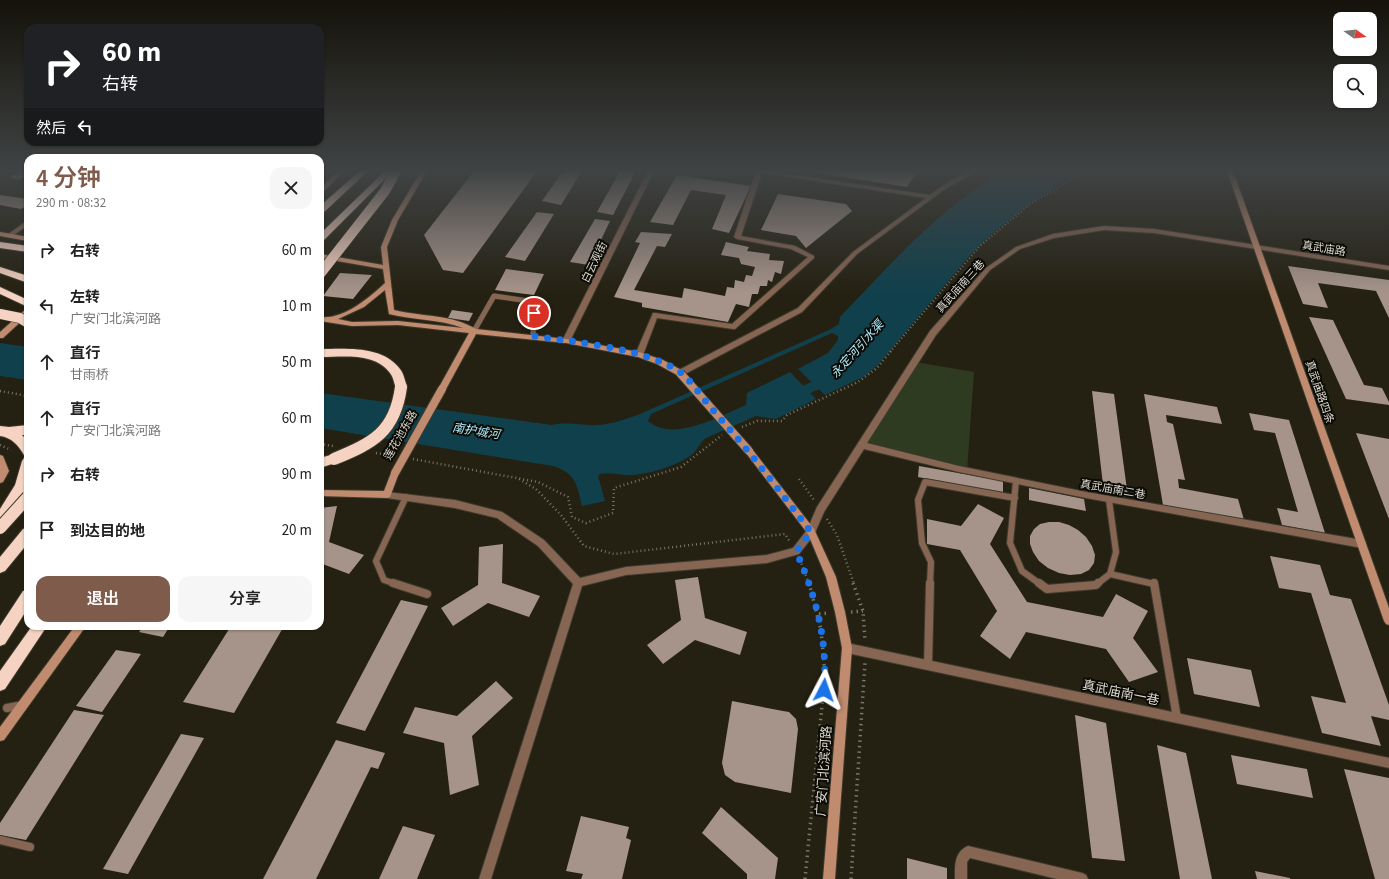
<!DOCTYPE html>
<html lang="zh">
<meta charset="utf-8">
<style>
:root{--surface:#fff;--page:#f6f6f6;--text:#222;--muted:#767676;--accent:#7f5b4b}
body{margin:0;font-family:"Source Sans 3","Noto Sans SC",sans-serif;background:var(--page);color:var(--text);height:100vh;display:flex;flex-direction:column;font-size:15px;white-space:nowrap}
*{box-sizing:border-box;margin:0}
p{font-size:13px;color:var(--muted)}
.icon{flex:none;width:22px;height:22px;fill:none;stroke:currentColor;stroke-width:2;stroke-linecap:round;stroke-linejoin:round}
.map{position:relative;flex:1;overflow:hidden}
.details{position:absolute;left:24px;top:154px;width:300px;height:476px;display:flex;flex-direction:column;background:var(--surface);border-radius:12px;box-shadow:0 1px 3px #0004}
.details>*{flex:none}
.hud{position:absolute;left:24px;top:24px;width:300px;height:122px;border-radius:12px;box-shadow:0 1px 3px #0004;background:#202124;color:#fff;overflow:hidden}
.needle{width:26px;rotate:104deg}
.controls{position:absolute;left:1333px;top:12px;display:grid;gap:8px}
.controls a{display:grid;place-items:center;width:44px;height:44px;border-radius:8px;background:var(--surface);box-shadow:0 1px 3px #0004;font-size:20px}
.pin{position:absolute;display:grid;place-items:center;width:34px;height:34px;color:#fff;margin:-17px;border:2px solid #fff;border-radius:50%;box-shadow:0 1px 4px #0007}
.me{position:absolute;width:44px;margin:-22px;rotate:4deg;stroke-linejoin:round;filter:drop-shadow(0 0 3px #0008)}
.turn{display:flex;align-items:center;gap:14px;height:84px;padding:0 12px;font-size:18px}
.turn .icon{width:52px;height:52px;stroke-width:2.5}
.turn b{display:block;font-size:28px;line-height:34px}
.then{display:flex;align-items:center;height:38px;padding:0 12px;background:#0003;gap:8px;font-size:15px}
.round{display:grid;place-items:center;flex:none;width:42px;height:42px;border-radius:12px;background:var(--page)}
.summary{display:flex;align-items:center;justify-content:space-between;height:68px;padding:0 12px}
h1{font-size:24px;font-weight:600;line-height:30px;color:var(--accent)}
.action{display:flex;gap:8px;margin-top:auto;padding:8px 12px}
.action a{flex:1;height:46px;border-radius:12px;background:var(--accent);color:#fff;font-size:16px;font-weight:600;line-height:46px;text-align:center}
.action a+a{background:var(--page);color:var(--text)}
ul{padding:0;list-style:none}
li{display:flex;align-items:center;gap:12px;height:56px;padding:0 12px}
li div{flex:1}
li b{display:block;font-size:15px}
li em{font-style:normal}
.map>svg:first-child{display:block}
.green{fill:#2f3b20}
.water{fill:#10404c}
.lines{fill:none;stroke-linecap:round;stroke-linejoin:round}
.canal{fill:#10404c;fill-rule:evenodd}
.building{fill:#a6948a}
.lane-far2-casing{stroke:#3e3b2c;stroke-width:6}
.lane-far1-casing{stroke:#3e3b2c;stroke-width:8}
.lane-casing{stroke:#3e3b2c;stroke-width:10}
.street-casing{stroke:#3e3b2c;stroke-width:2}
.secondary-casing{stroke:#3e3b2c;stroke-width:2}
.highway-casing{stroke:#3e3b2c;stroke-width:2}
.path-far2{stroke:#787569;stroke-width:2;stroke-dasharray:1 2.5;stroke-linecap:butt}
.path-far1{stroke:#787569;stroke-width:2.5;stroke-dasharray:1 3;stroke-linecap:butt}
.path{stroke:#787569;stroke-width:3.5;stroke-dasharray:1.5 4;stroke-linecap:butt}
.lane-far2{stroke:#876553;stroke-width:5}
.lane-far1{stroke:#876553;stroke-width:6}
.lane{stroke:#876553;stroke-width:8}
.street{fill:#876553;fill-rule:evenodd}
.secondary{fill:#c18b6f;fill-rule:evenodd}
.highway{fill:#f5d2c1;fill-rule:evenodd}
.secondary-bridge-casing{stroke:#3e3b2c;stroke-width:10;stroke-linecap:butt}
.highway-bridge-far1-casing{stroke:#3e3b2c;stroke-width:11;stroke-linecap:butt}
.highway-bridge-casing{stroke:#3e3b2c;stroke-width:14;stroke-linecap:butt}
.secondary-bridge{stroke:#c18b6f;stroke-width:8}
.highway-bridge-far1{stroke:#f5d2c1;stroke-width:10}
.highway-bridge{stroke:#f5d2c1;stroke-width:12}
.route{stroke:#1a73e8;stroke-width:7;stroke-dasharray:0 12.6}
.labels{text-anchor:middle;stroke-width:4;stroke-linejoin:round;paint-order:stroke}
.street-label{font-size:11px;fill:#dad8ce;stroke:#0c0b05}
.water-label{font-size:12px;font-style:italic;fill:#aceafc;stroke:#0c0b05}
.near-street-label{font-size:13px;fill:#dad8ce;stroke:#0c0b05}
</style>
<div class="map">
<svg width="1389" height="879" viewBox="0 0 1389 879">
<rect width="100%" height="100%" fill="#252112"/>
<!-- green -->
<path class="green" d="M915 362 974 372 967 471 862 445Z"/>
<!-- water -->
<path class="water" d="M1006 171H1086L1058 185 1028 205 993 233 971 254 878 365 865 376 825 395 798 369 828 353 838 340V336L832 333 651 414 648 421C673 443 720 416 746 405L747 393 790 372 816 399 776 419 756 416 706 438C699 443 697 452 690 456 674 467 647 475 628 475 619 475 609 472 600 474L598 476 605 501 582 506C577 485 576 473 553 466L320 428V393L552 425C567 421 583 426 599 425 612 424 625 419 638 415L829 330 839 324 840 317C891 264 940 206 1006 171Z
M0 343 28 347V380L0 376Z"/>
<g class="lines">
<!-- canal -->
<path class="canal" d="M832 373 837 375 839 378 837 381 791 402 786 401 784 397 786 393Z"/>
</g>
<!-- building -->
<path class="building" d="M19 171H28V173L19 180 9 177Z
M474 171H537L463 273 443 270 424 235Z
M563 171H582L561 205 542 201Z
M620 171H636L613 215 597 212Z
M812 171H924L914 176 907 187 812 172Z
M677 175 751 186 729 233 712 229 726 195 691 190 673 225 650 222Z
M778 194 846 204 852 211 806 248 796 236 761 230Z
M0 195 28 199V205L21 209 0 205Z
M537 212 554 214 525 261 505 257Z
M595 219 610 221 589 265 570 262Z
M641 232 672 234 665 247 657 246 634 290 682 298 684 288 725 296 727 287 734 288 735 280 744 282 746 275 752 276 755 267 741 264 739 258 721 255 726 242 749 247 747 251 770 254 769 260 784 261 781 274 775 272 772 282 768 280 767 286H760L758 294H752L749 307 736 304 728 322 642 307V303L614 297 640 243 635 242Z
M1288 266 1389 280V318L1376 291 1318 283 1328 308 1303 304Z
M506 269 544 274 534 295 495 290Z
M340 273 372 275 353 299 323 296Z
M452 310 473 313 469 321 448 318Z
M1309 317 1333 320 1364 385 1382 388 1389 402V405L1346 399Z
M1092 391 1114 394 1128 497 1104 493Z
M1144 394 1217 407 1222 424 1166 415 1167 422 1173 424 1185 480 1178 479 1179 488 1238 499 1244 520 1163 505Z
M1249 413 1289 420 1325 533 1282 525 1277 508 1298 512 1275 433 1254 430Z
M1356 433 1389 439V519Z
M919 466 1003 481V493L918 477Z
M1029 488 1084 499 1086 511 1029 500Z
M978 504 1004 518 990 544 1027 602 1103 617 1116 594 1148 611 1133 638 1158 672 1129 682 1106 649 1026 632 1010 659 980 636 997 611 960 550 927 544V519L961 526Z
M337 506 329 542 364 555 349 574 320 563V508Z
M1049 522H1059L1069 525 1078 530 1086 537 1092 546 1095 555 1094 563 1089 570 1081 574 1070 575 1059 573 1048 568 1039 561 1033 552 1030 544V536L1034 529 1040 524Z
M503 544 502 583 540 596 529 617 488 603 453 626 441 608 478 585 479 547Z
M1270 556 1320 565 1330 595 1351 599 1389 705V720L1371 716 1381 746 1322 733 1311 696 1346 703 1311 593 1279 588Z
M698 577 705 618 747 632 740 655 695 640 663 664 647 645 681 620 675 580Z
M401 600 428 606 365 731 336 723Z
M144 626H170L163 637 139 632Z
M231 626H284L234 713 183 702Z
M116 650 141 654 102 712 76 706Z
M1187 658 1251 670 1260 707 1194 694Z
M496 681 513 698 472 736 479 785 450 795 444 743 403 733 415 707 457 716Z
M732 701 783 711 789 712 796 719 798 729 791 793 735 782 725 775 722 763Z
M74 710 104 715 26 840 0 835V823Z
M1075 715 1106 723 1125 861 1092 858Z
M181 734 204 738 128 874 103 869Z
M336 740 385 753 378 769 371 767 316 879H263Z
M1157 745 1186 753 1212 879H1180Z
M1231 755 1307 769 1313 798 1237 784Z
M1344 769 1389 778V879H1375Z
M721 807 778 858 775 879H747V874L702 833Z
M581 816 629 827 626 838 631 840 622 879H581L583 874 566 871Z
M403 826 435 835 417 879H379Z
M907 858 947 868V879H907Z
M1255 871 1290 878V879H1257Z"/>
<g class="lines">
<defs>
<path id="lane-far2" d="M474 331 494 296 535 302 533 336"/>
<path id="lane-far1" d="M1016 481 1010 543 1022 571 1040 584
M1110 574 1154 584
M396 584 384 580 376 561 406 497
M930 584 931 562 922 543 918 500 925 482 1015 498
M1097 584 1110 574 1116 552 1109 500"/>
<path id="lane" d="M393 583 427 594
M1039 583 1047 589 1096 585 1098 583
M1154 583 1177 718
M928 665 930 583
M7 708 23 705
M0 840 30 847"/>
<path id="street" d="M648 171H654L570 341 566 343H563L562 341Z
M756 171H767L930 195C940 188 966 169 978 171L945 189 857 254 802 312 683 375H677L676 373 677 371 798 308 853 252 926 198 762 173 741 236 795 246 814 256V258L735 329H733L657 318 643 355 642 357H636L635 355 653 313H655L732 324 808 257 791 249 737 239 734 237Z
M28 220V225L11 237H7V235Z
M1104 226 1154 229 1389 266V270L1154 233 1104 230 1054 238 1020 249 990 270 936 335 867 443 959 466 1086 492 1362 540 1365 541 1366 544 1365 547 1362 548 1086 498 959 472 864 449 824 512 814 535 799 554 767 563 626 575 582 586 491 879H479L573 584 538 546 497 518 455 508 387 498 384 497 383 495 384 493 387 492 455 500 502 512 544 540 580 578 626 567 767 555 793 548 807 530 817 507 930 331 986 268 1016 247 1053 234Z
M847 643 1389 758V768L847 653 844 651 842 648 844 645Z
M968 846 1082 873 1086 875 1088 879H1057L970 858 967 862V879H955C955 866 954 852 968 846Z"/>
<path id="secondary" d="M338 171H344L322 193 320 194V189Z
M421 171H427L398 220 387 247 394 310C422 317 451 314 476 329L566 339 639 352 663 360 683 371 684 373 683 375H677L657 364 638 357 566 343 476 334 445 391 442 392 438 389 469 333 398 325 352 326 320 321V317C343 320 369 298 385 283L383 269 320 258V254L383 265 381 247 392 220ZM385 290 389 314C413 320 439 319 463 328L398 321 352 322 338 319 364 307Z
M1227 171H1233L1389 608V625L1386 624 1384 621Z
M0 232 28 237V241L0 236Z
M26 309H28V315L3 338H0V332Z
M749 448 752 449 814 529 836 577 845 612 852 648 835 879H823L842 648 835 612 826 577 808 534 746 453 745 451 746 449Z
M0 455 3 456 9 471 3 482 0 483Z
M395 470 398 471 399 473 390 497 387 498 320 496V490L384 491 391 473 392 471Z
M75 626H86L4 740 0 741V727Z"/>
<path id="highway" d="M360 171H368L323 213 320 214V206Z
M385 171H393L323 241 320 242V234Z
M0 242 28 246V252L0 248Z
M0 267 28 276V283L0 273Z
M0 287 28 300V307L0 294Z
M320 349C346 349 382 345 400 369 404 374 405 381 407 387L405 390 401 391 397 390C394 385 394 378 390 373 375 352 343 357 320 357Z
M28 425V435H22L28 441C28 452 30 475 28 484 25 494 9 521 0 524V509L15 485 22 461 24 458 27 456 24 455C19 446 11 437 0 436V426L9 427Z
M334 454 338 456 340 459 338 462 320 468V458Z
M28 527V543L5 571 0 573V557L23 529Z
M28 590V608L5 644 0 646V626L23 591Z
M32 626H47L5 689 0 691V671Z"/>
</defs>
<!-- lane-far2 casing -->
<use href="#lane-far2" class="lane-far2-casing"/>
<!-- lane-far1 casing -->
<use href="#lane-far1" class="lane-far1-casing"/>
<!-- lane casing -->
<use href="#lane" class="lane-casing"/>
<!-- street casing -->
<use href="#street" class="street-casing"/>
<!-- secondary casing -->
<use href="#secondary" class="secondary-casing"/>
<!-- highway casing -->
<use href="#highway" class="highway-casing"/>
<!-- path-far2 -->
<path class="path-far2" d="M890 352 979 247 1029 205 1086 171"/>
<!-- path-far1 -->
<path class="path-far1" d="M0 391 28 396
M742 427 757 421H782L787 415 858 382 877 368 891 351
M320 444 333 446
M0 445 11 450
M376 453 395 456
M413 459 538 482 568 497 572 517 586 523 613 513 614 488 681 467 722 435
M519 479 536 489 561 515 584 546 614 554 785 534 790 542
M799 479 814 500
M827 519 837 535 854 584
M800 560 809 584"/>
<!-- path -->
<path class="path" d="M853 583 863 611 865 641
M851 612 863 611
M819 614 830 613
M805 879 825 675 821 630 809 583
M851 879 865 662"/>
<!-- lane-far2 -->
<use href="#lane-far2" class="lane-far2"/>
<!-- lane-far1 -->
<use href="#lane-far1" class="lane-far1"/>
<!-- lane -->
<use href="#lane" class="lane"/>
<!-- street -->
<use href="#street" class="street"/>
<!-- secondary -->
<use href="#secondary" class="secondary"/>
<!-- highway -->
<use href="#highway" class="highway"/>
<defs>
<path id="secondary-bridge" d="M680 373 749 451
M395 473 442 389"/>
<path id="highway-bridge-far1" d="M320 274 385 191 396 171
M0 314 20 318 28 323"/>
<path id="highway-bridge" d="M334 459C373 443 395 432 401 387
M0 528 28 497"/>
</defs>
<!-- secondary-bridge casing -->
<use href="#secondary-bridge" class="secondary-bridge-casing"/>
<!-- highway-bridge-far1 casing -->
<use href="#highway-bridge-far1" class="highway-bridge-far1-casing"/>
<!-- highway-bridge casing -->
<use href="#highway-bridge" class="highway-bridge-casing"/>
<!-- secondary-bridge -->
<use href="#secondary-bridge" class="secondary-bridge"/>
<!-- highway-bridge-far1 -->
<use href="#highway-bridge-far1" class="highway-bridge-far1"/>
<!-- highway-bridge -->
<use href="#highway-bridge" class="highway-bridge"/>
</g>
<!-- sky -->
<linearGradient id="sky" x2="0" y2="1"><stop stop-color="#14120a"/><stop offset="0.58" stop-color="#404344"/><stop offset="1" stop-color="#404344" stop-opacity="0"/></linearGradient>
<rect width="1389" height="294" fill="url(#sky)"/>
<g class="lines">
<!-- route -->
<path class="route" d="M534 313 533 336C574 342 645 348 680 372 690 379 703 399 712 409 747 448 779 490 811 532L796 551C816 596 828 641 824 690"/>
</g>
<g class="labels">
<!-- street labels -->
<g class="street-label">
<text transform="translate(1324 248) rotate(9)" y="4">真武庙路</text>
<text transform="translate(594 262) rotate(-64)" y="4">白云观街</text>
<text transform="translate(960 286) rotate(-48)" y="4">真武庙南三巷</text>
<text transform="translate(1320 392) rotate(71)" y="4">真武庙路四条</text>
<text transform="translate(400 435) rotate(-60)" y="4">莲花池东路</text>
<text transform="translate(1113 489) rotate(10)" y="4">真武庙南二巷</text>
</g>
<!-- water labels -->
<g class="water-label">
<text transform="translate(857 349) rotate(-48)" y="4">永定河引水渠</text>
<text transform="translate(476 431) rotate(9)" y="4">南护城河</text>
</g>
<!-- near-street labels -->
<g class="near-street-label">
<text transform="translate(1121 692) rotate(12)" y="5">真武庙南一巷</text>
<text transform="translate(823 771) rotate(-86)" y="5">广安门北滨河路</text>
</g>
</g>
</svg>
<div class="controls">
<a><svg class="needle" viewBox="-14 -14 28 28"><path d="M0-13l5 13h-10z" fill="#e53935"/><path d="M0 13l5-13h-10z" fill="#767676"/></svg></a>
<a><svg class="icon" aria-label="search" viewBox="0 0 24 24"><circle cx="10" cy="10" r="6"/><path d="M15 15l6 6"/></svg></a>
</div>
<div class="pin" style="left:534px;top:313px;background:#d93025"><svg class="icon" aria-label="arrive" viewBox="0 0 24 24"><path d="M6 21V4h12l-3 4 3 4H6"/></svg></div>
<svg class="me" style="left:824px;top:690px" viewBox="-20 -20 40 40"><path d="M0-17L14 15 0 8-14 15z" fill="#1a73e8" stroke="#fff" stroke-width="4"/></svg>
<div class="hud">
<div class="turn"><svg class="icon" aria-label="right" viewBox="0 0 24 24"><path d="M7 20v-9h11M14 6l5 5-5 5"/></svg><div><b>60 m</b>右转</div></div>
<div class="then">然后<svg class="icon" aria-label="left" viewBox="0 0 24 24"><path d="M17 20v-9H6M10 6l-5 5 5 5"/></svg></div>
</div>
<section class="details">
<div class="summary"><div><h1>4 分钟</h1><p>290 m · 08:32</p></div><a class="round"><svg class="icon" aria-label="close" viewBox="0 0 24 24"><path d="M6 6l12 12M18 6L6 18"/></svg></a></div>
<ul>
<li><svg class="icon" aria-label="right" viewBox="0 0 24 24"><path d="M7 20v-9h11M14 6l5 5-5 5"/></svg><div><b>右转</b></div><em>60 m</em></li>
<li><svg class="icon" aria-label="left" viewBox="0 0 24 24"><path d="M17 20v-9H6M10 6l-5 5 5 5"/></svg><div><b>左转</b><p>广安门北滨河路</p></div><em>10 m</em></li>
<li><svg class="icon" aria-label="ahead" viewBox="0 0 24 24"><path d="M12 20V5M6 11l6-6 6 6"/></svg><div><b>直行</b><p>甘雨桥</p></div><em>50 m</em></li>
<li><svg class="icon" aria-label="ahead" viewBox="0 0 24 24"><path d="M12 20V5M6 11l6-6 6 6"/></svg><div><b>直行</b><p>广安门北滨河路</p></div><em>60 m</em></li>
<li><svg class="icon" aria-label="right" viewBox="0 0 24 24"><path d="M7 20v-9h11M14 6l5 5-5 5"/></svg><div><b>右转</b></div><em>90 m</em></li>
<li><svg class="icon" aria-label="arrive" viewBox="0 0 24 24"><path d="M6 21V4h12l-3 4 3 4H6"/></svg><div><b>到达目的地</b></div><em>20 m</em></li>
</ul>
<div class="action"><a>退出</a><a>分享</a></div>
</section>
</div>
